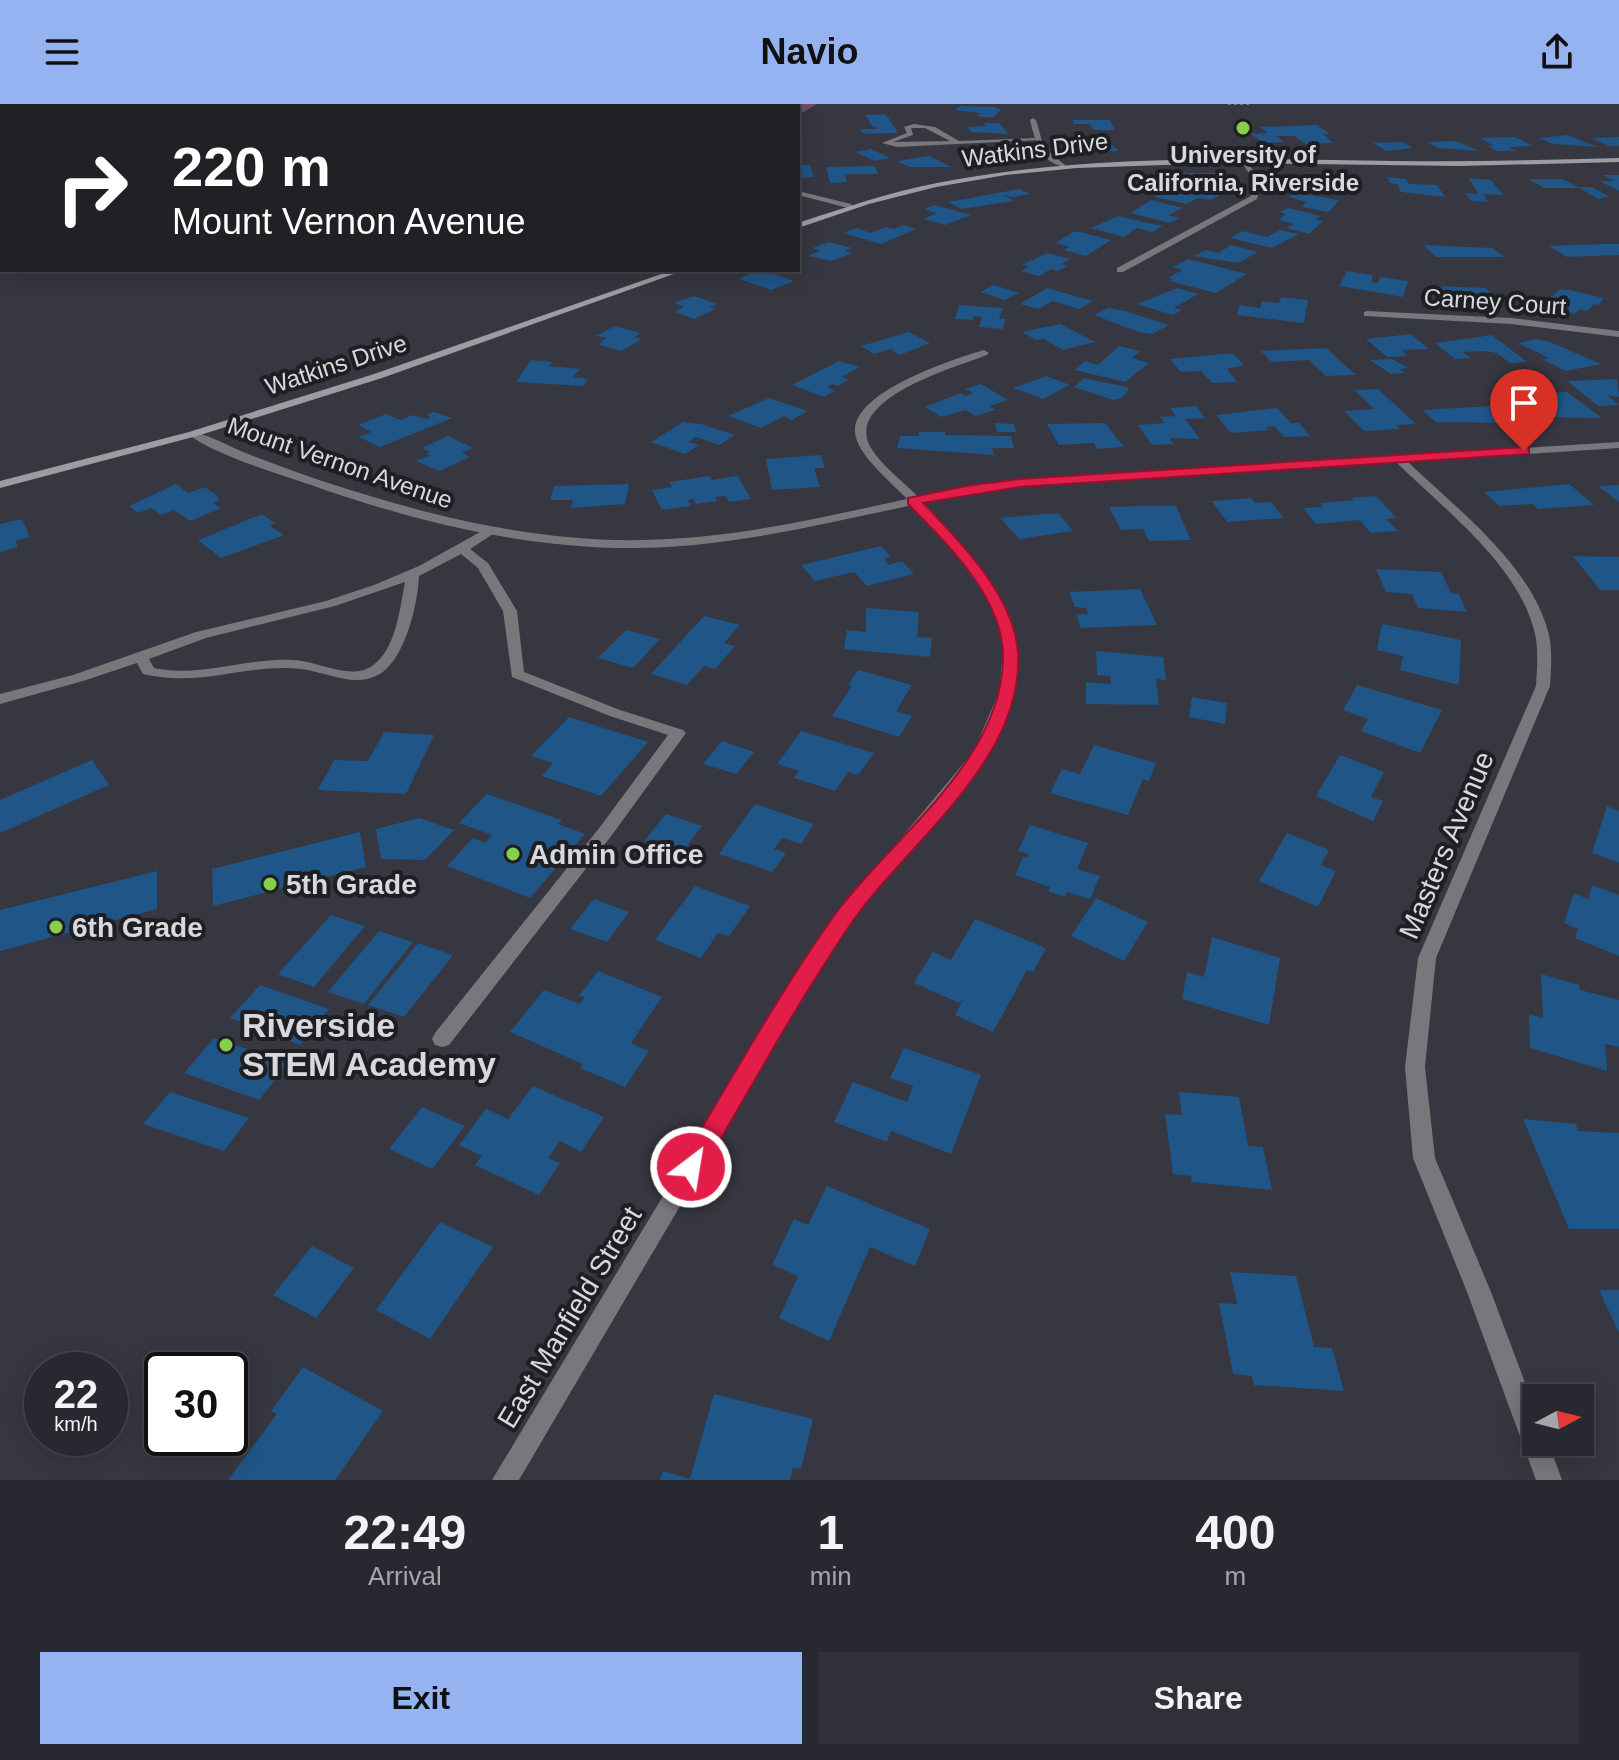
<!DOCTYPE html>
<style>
:root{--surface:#282930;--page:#303138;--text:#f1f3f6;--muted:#a5a6ab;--line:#44454c;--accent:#95b2f1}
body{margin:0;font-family:Helvetica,sans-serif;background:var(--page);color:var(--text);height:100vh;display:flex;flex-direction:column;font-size:30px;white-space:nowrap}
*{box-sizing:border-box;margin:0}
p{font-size:26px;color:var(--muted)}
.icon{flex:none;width:44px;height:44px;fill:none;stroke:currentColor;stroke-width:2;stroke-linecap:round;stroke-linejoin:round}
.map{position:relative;height:1376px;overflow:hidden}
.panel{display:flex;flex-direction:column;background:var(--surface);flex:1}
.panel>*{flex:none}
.banner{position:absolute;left:0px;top:0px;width:800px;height:168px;box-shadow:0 4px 20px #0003,0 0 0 2px var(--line);background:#202124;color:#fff;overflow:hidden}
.needle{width:52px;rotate:83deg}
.fabs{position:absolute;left:1522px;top:1280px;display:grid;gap:16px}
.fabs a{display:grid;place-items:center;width:72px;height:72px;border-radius:0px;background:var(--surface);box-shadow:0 4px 20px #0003,0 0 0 2px var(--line);font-size:40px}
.speed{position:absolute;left:24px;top:1248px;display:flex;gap:16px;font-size:40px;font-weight:700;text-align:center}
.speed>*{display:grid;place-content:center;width:104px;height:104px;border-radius:50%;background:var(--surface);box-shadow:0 4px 20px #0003,0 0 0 2px var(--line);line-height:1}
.speed small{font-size:20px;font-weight:400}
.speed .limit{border:4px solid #111;border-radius:12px;background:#fff;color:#111}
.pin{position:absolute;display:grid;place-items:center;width:68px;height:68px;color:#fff;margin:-82px -34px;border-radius:50% 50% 50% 0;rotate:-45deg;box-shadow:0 0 8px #0007}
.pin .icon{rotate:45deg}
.me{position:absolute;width:88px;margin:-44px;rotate:31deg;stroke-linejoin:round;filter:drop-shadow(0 0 6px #0008)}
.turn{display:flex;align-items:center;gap:28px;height:168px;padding:0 40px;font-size:36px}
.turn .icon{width:104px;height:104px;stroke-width:2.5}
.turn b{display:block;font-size:56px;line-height:68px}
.eta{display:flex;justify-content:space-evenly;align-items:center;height:136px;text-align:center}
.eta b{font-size:48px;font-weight:700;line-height:56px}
.action{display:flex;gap:16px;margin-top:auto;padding:16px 40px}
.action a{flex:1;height:92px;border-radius:0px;background:var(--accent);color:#111;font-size:32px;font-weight:700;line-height:92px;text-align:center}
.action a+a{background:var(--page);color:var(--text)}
header{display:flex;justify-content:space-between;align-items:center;height:104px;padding:0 40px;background:var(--accent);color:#111;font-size:36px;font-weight:700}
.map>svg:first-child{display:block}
.green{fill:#734e6a}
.building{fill:#1f5587}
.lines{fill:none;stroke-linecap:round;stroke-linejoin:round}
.path{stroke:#707179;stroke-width:2;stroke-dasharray:3 3;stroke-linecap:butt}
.service{fill:#79777c;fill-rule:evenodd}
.minor{fill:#79777c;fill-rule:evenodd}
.secondary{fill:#9e9ba1;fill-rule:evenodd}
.route{fill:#e11d48;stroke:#92132f;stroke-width:2}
.poi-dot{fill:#86cf4b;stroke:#1e1f23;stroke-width:3}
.labels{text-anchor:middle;stroke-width:8;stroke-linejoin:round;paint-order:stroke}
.far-street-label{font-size:24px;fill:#d8d9de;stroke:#1e1f23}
.far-poi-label{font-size:24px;font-weight:bold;fill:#d8d9de;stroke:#1e1f23}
.street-label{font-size:28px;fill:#d8d9de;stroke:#1e1f23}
.poi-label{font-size:28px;font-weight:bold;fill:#d8d9de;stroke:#1e1f23;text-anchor:start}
.near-poi-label{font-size:34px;font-weight:bold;fill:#d8d9de;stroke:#1e1f23;text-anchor:start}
</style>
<header><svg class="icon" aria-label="menu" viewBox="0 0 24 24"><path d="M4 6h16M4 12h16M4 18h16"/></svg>Navio<svg class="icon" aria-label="share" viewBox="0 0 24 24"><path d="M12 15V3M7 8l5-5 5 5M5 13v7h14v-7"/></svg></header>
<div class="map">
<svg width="1619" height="1376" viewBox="0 0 1619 1376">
<rect width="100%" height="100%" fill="#363740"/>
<!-- green -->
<path class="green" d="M0 0H817L798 11V2H2L0 25Z"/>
<!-- building -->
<path class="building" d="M960 2 995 3 1001 6 992 14 977 12 981 9 954 6Z
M886 10 898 29 863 30 860 25H878L872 22 865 11Z
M1072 16H1110L1115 26H1093L1090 20H1074Z
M984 19H999L1009 30 971 28 967 23 986 22Z
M1317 21 1330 30H1323L1333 39 1306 40 1294 32H1276L1284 38 1263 39 1251 30 1268 29 1260 23Z
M1568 31 1584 38 1598 43 1553 40 1539 34Z
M1515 33 1533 42 1509 43 1516 47H1497L1487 42H1494L1480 34Z
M1619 33V42H1609L1591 34Z
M1106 36 1119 47 1097 48 1090 42 1074 43 1068 38Z
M1456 37 1479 47 1438 44 1427 38Z
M1402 38 1413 44 1386 47 1373 39Z
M1008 42 1021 48 1004 50 1009 55 994 57 974 46Z
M871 45 890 54 875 57 855 48Z
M929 52 952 63H909L897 57Z
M798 61H810L814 73 798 74Z
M875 62 878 70H849L845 71 847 78 830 79 826 63Z
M1180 69H1215L1230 84 1187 79Z
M1291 71 1334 73 1337 79H1345L1349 88H1326L1322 79 1295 78Z
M1603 71H1619V87L1599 77H1614Z
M1387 73 1406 75 1409 80 1437 81 1445 93 1401 88 1397 80 1390 79Z
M1468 74 1491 76 1503 91 1483 90 1488 98 1471 97 1465 89 1479 90Z
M1528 75H1562L1578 83H1591L1609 92 1598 95 1580 84H1544Z
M1176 81 1220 91 1210 96 1198 94 1187 100 1154 93Z
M1020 85 1029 90 1014 93 1004 91 1014 97 961 105 948 98Z
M1294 88 1299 89 1339 96 1329 108 1302 103 1307 98 1289 93Z
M1151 96 1183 104 1168 111 1179 114 1169 119 1131 109Z
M935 101 971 111 945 121 924 115 936 109 924 105Z
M1288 104 1321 112 1315 115 1323 117 1309 130 1287 124 1294 120 1278 116 1286 110 1280 108Z
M1118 112 1143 118 1163 122 1152 128 1137 124 1124 133 1091 124Z
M902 121 916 125 881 140 843 129 856 124 871 129 886 123 894 125Z
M1280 126 1299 130 1272 144 1230 134 1242 127 1267 133Z
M1073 128H1080L1111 136 1086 152 1063 146 1070 143 1056 139Z
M829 138 852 144 845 147 852 149 832 157 808 152 820 147 812 144Z
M1603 140H1619V151L1567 153 1549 142Z
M1231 141 1258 148 1238 159 1194 152 1206 146 1218 149Z
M1423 141 1493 144 1504 153H1436Z
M1047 149 1071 155 1062 160 1067 162 1057 167 1051 165 1039 172 1021 167 1029 163 1022 161Z
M1188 155 1247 170 1216 189 1169 177 1173 175 1168 174 1182 166 1173 163Z
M757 166H774L779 168 774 170 794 177 771 186 739 175Z
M1347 167 1373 171 1371 178 1378 179 1380 173 1408 177 1403 193 1339 182Z
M994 181 1019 189 1005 196 980 188Z
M1435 182 1486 184 1498 198 1446 197Z
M1047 184 1093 197 1079 205 1053 197 1038 205 1020 200Z
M1177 184 1198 190 1174 204 1182 206 1173 211 1137 200Z
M1561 185 1570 186 1604 194 1599 201 1594 200 1587 207 1580 205 1574 210 1517 194 1521 191 1546 197Z
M694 192 717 200 710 203 716 205 694 215 675 208 684 203 674 199Z
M1281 193 1308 196 1304 219 1237 211 1240 201 1260 204 1262 197 1279 199Z
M959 201 1003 204 999 215H1005L1003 225 979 223 982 213 974 212 973 216 955 215Z
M1108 204 1125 207 1169 221 1152 230 1138 228 1094 211Z
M1060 220 1095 238 1063 246 1044 235 1036 236 1022 228Z
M615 222 640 229 634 233 642 235 622 247 599 241 606 234 596 232Z
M909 228 930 239 900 251 890 245 874 250 861 242Z
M1411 230 1429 245 1402 246 1407 252 1387 253 1366 235Z
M1492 231 1527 258 1510 259 1497 249 1483 247 1463 248 1471 254 1455 255 1435 239Z
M1536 235 1550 238 1601 260 1566 267 1543 256 1549 254 1518 239Z
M1119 242 1140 247 1132 254 1149 259 1125 278 1075 266 1085 257 1098 261Z
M1326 244 1356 271 1326 272 1309 256 1272 258 1261 247Z
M1233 249 1244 261 1227 265 1237 278 1212 279 1201 267 1181 268 1170 255Z
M1392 255 1408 264 1400 265 1405 269 1391 270 1370 256Z
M531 256 553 258 549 262 580 265 573 273 588 275 583 282 516 278Z
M839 257 860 263 842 273 849 276 838 282 832 280 827 283 835 287 824 293 792 281Z
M1046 272 1070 281 1043 295 1013 284Z
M1084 274 1127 283 1129 286 1121 294 1113 296 1074 283Z
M1617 275 1619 293 1607 291 1619 301 1598 302 1567 277Z
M981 280 1008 296 989 302 996 306 975 312 966 306 941 313 925 303 961 289 965 292 973 289 965 285Z
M1378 285 1416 320 1396 321 1400 325 1364 327 1344 307 1374 305 1354 286Z
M1567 288 1602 314 1526 313 1511 301 1555 298 1544 289Z
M769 294 808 307 792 316 784 312 761 324 728 312Z
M1196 302 1205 314 1185 315 1200 335 1169 334 1173 340 1152 341 1138 321 1165 319 1160 313 1176 312 1170 304Z
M1491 302 1512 319 1436 318 1422 306Z
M1277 304 1291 319H1299L1310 332 1284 333 1274 322 1266 323 1269 326 1231 329 1216 311Z
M434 308 452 314 380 343 359 333 371 328 358 321 386 310 401 316 412 311 426 315 431 313 426 311Z
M683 318 701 320 735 331 719 341 696 333 688 338 699 341 685 350 651 338Z
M995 319 1014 320 1016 328H997Z
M1105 319 1124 343 1097 345 1094 339 1059 341 1047 320Z
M919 328H945V331L1011 332 1014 344H992L994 351 897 344 900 332H919Z
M448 332 473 344 462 349 470 353 439 367 416 357 430 352 426 350 430 348 422 344Z
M821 351 825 364H814L820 383 772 386 766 355Z
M710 372 712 376 738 372 751 395 729 398 725 392 715 393 717 397 696 400 693 395 688 396 691 402 662 406 652 386 672 383 669 378Z
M176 380 188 389 205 383 216 391 220 396 213 399 221 404 190 417 174 406 161 411 151 404 138 409 129 402Z
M629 380 625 400 571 404 573 396H550L554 382Z
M1569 380 1594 401 1538 405 1532 400 1499 402 1484 388Z
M1619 381V398L1598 382Z
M1376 392 1397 414 1386 415 1398 427 1371 429 1360 416 1316 420 1303 404 1323 403 1320 399 1354 396 1351 394Z
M1251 394 1255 399 1271 398 1284 414 1227 418 1212 397Z
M1138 402H1176L1191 436 1149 437 1143 425 1121 426 1109 403Z
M1058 409 1073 427 1019 435 1000 414Z
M262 410 275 419 270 422 284 431 221 454 198 436Z
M22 415 30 433 15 437 18 443 0 448V420Z
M881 442 891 453 884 455 889 461 902 457 914 470 867 482 854 468 815 477 801 461Z
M1573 452 1619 453V486H1600Z
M1376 465 1441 468 1451 489 1459 490 1467 508 1418 504 1412 490 1386 488Z
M1140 485 1157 521 1081 524 1076 510H1088L1086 504 1075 503 1069 488Z
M866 504 919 508 917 533 932 534 930 553 844 545 847 526 866 528Z
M704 512 740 521 724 539 735 542 715 565 704 562 687 581 651 570Z
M1382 520 1461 536 1459 581 1400 566 1403 552 1377 546Z
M626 526 660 535 633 564 598 554Z
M1096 547 1163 553 1166 576 1156 575 1159 601 1086 600V578L1111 580 1110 572 1097 571Z
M858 566 912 581 896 607 912 612 899 633 832 612 852 582 848 581Z
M1357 581 1442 606 1420 649 1361 627 1368 615 1343 606Z
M1192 593 1227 599 1225 620 1189 613Z
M569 613 648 638 601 692 542 672 553 659 531 652Z
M801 627 874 649 858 671 848 668 835 687 794 674 799 667 777 660Z
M384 628 434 631 406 690 318 686 334 656 368 657Z
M722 637 754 648 736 670 703 660Z
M1094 641 1156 659 1149 677 1143 675 1128 711 1050 689 1062 665 1080 670Z
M1340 651 1384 668 1371 693 1383 697 1373 717 1316 692Z
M92 656 109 681 0 729V696Z
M487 690 562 716 558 720 585 730 530 794 447 762 473 734 485 739 492 731 459 719Z
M755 700 814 720 801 740 782 734 774 745 786 749 772 768 719 750Z
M1607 702 1619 707V759L1592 749Z
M666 710 702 722 681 750 644 737Z
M419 714 454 726 425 756 381 755 376 725Z
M1030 721 1088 739 1077 765 1100 772 1090 795 1067 788 1065 793 1048 787 1050 783 1015 771 1023 753 1027 754 1029 750 1018 747Z
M360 728 366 763 213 802 212 765Z
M1287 729 1329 746 1321 761 1336 767 1318 803 1259 777Z
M157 767V805L0 847V806Z
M1592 781 1619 791V852L1575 834 1578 825 1564 819 1574 789 1588 795Z
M695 782 750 802 729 832 718 829 701 854 655 836Z
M1096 794 1148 818 1124 857 1071 832Z
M594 795 629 808 607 838 570 825Z
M331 811 365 822 314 883 278 870Z
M975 815 1046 844 1033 868 1027 866 993 928 955 911 963 896 959 899 914 879 933 848 951 856Z
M379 827 413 838 364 900 328 888Z
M1212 833 1280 854 1269 921 1182 895 1187 868 1204 873Z
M418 839 453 851 404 913 368 901Z
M598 867 662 893 631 939 649 947 625 983 580 964 583 960 510 928 544 886 580 900 585 893 579 892Z
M1541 870 1579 881 1580 886 1619 896V943L1605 940 1607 967 1530 944 1529 910 1543 914Z
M260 881 329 905 300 941 230 914Z
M214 934 288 959 259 996 184 969Z
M904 944 981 971 951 1050 891 1027 887 1038 834 1018 853 978 907 998 913 982 890 974Z
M533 982 604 1013 581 1048 560 1037 548 1054 560 1059 539 1091 475 1061 482 1052 459 1041 486 1005 508 1015Z
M170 988 249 1014 224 1047 143 1020Z
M1179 988 1239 993 1248 1042 1263 1043 1272 1086 1192 1078 1191 1072 1173 1070 1165 1010 1182 1011Z
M422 1003 465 1022 432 1065 389 1045Z
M1523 1015 1576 1020 1578 1027 1619 1029V1125H1569Z
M827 1082 930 1125 915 1162 870 1143 829 1237 779 1214 798 1172 772 1161 794 1115 808 1121Z
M440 1118 493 1143 430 1235 376 1206Z
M312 1142 354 1164 316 1214 273 1191Z
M1230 1168 1296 1172 1314 1243 1332 1244 1344 1287 1254 1281 1252 1272 1233 1270 1219 1199 1237 1200Z
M1599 1186H1619V1229Z
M303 1263 383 1307 335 1376H228L277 1310 271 1307Z
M714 1290 813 1315 801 1365 793 1363 790 1376H660L663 1367 690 1375Z"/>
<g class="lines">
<!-- path -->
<path class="path" d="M650 0H679
M1228 0H1249"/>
<!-- service -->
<path class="service" d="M914 20 935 23 959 37 1037 34 1040 36 897 43 882 39 907 29 904 23ZM911 24H925L950 37 893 38 913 31Z
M489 423 495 427 493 430 470 445 488 459 517 507 524 568 620 606 683 626 686 629 612 731 449 941 442 943 435 941 432 935 435 929 600 723 668 631 610 612 512 573 503 507 478 464 461 450 419 472C418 499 405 557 378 571 353 584 327 568 301 565 245 559 202 584 143 570L137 559 83 577 0 600V590L73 571 196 528 326 497 374 481 419 462ZM405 478C400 504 396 546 372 562 350 577 318 557 294 556 247 553 201 574 154 564L149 555 206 534 335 502Z"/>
<!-- minor -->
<path class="minor" d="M1033 14 1036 16 1044 44 1065 61V63C1041 59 1035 37 1030 16Z
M1244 55 1262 77 1257 95 1123 168H1117V164L1251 92 1254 77 1241 57Z
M798 87 851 100 852 102 848 104 798 91Z
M1367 207 1511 214 1619 227V233L1511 220 1364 212V208Z
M984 246 989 249 987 251C956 263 842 295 871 344 882 362 904 378 918 393L1019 376 1619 338V344L1408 358C1456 404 1530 460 1548 527 1553 545 1551 564 1550 582L1436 854 1425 963 1435 1054 1491 1188 1536 1308V1338H1548L1562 1376H1536L1467 1188 1413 1054 1405 963 1418 854 1536 582C1537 563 1539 544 1534 526 1517 460 1443 404 1396 358L1019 382 924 399C1001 479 1050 544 986 653L851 818 807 886 519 1376H492L793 876 839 808 974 647 999 588 1003 548 998 520 986 493 950 442 913 401C832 418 751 438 668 443 547 450 424 421 311 381 279 370 212 350 188 330 197 324 230 343 243 348 303 372 365 392 427 408 505 428 588 440 668 435 749 431 828 412 907 395 892 379 856 350 855 328 852 288 953 255 984 246Z"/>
<!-- secondary -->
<path class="secondary" d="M1619 54V58L1460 62 1221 59 1077 64 1006 71 936 83 869 100 798 124V119C844 104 889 88 937 79 1088 49 1243 55 1395 57 1470 58 1544 56 1619 54Z
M673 166H685L382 274 197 332 0 384V377L189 328 374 270Z"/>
</g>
<!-- route -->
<path class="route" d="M1524 343 1529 344V350L1019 383 923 399C960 437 1015 493 1018 549 1024 658 905 740 850 821 795 902 749 987 700 1071L691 1074 683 1071 679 1063 683 1055C733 973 780 887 836 809 893 732 1005 655 1003 550 1001 491 947 440 908 400V394L966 382 1019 375Z"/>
<!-- markers -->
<g class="poi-dot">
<circle cx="1243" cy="24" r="8"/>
<circle cx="513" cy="750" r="8"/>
<circle cx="270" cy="780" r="8"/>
<circle cx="56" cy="823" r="8"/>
<circle cx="226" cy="941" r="8"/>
</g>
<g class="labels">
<!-- far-street labels -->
<g class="far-street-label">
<text transform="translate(1035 46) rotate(-7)" y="8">Watkins Drive</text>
<text transform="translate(1495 198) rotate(4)" y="8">Carney Court</text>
<text transform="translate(336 261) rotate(-18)" y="8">Watkins Drive</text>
<text transform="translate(340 359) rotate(19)" y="8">Mount Vernon Avenue</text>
</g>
<!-- far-poi labels -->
<g class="far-poi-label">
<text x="1243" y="59">University of<tspan x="1243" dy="28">California, Riverside</tspan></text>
</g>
<!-- street labels -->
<g class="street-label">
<text transform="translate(1446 741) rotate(-67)" y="10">Masters Avenue</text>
<text transform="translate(569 1213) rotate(-59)" y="10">East Manfield Street</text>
</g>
<!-- poi labels -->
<g class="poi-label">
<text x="529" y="760">Admin Office</text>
<text x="286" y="790">5th Grade</text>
<text x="72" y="833">6th Grade</text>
</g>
<!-- near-poi labels -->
<g class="near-poi-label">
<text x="242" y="933">Riverside<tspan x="242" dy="39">STEM Academy</tspan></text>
</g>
</g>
</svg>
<div class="fabs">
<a><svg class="needle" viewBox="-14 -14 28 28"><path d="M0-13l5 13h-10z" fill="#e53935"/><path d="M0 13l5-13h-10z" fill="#a5a6ab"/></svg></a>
</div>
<div class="speed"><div>22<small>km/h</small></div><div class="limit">30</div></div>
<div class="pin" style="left:1524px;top:347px;background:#d93025"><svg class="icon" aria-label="arrive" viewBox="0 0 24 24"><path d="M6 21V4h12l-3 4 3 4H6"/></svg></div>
<svg class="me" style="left:691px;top:1063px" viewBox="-20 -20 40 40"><circle r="17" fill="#e11d48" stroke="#fff" stroke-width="3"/><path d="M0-11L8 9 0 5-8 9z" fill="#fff"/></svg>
<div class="banner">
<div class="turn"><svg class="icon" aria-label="right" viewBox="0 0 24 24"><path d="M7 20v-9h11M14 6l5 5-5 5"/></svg><div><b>220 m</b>Mount Vernon Avenue</div></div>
</div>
</div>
<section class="panel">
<div class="eta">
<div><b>22:49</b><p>Arrival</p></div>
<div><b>1</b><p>min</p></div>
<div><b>400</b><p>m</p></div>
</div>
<div class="action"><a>Exit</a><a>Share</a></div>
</section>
